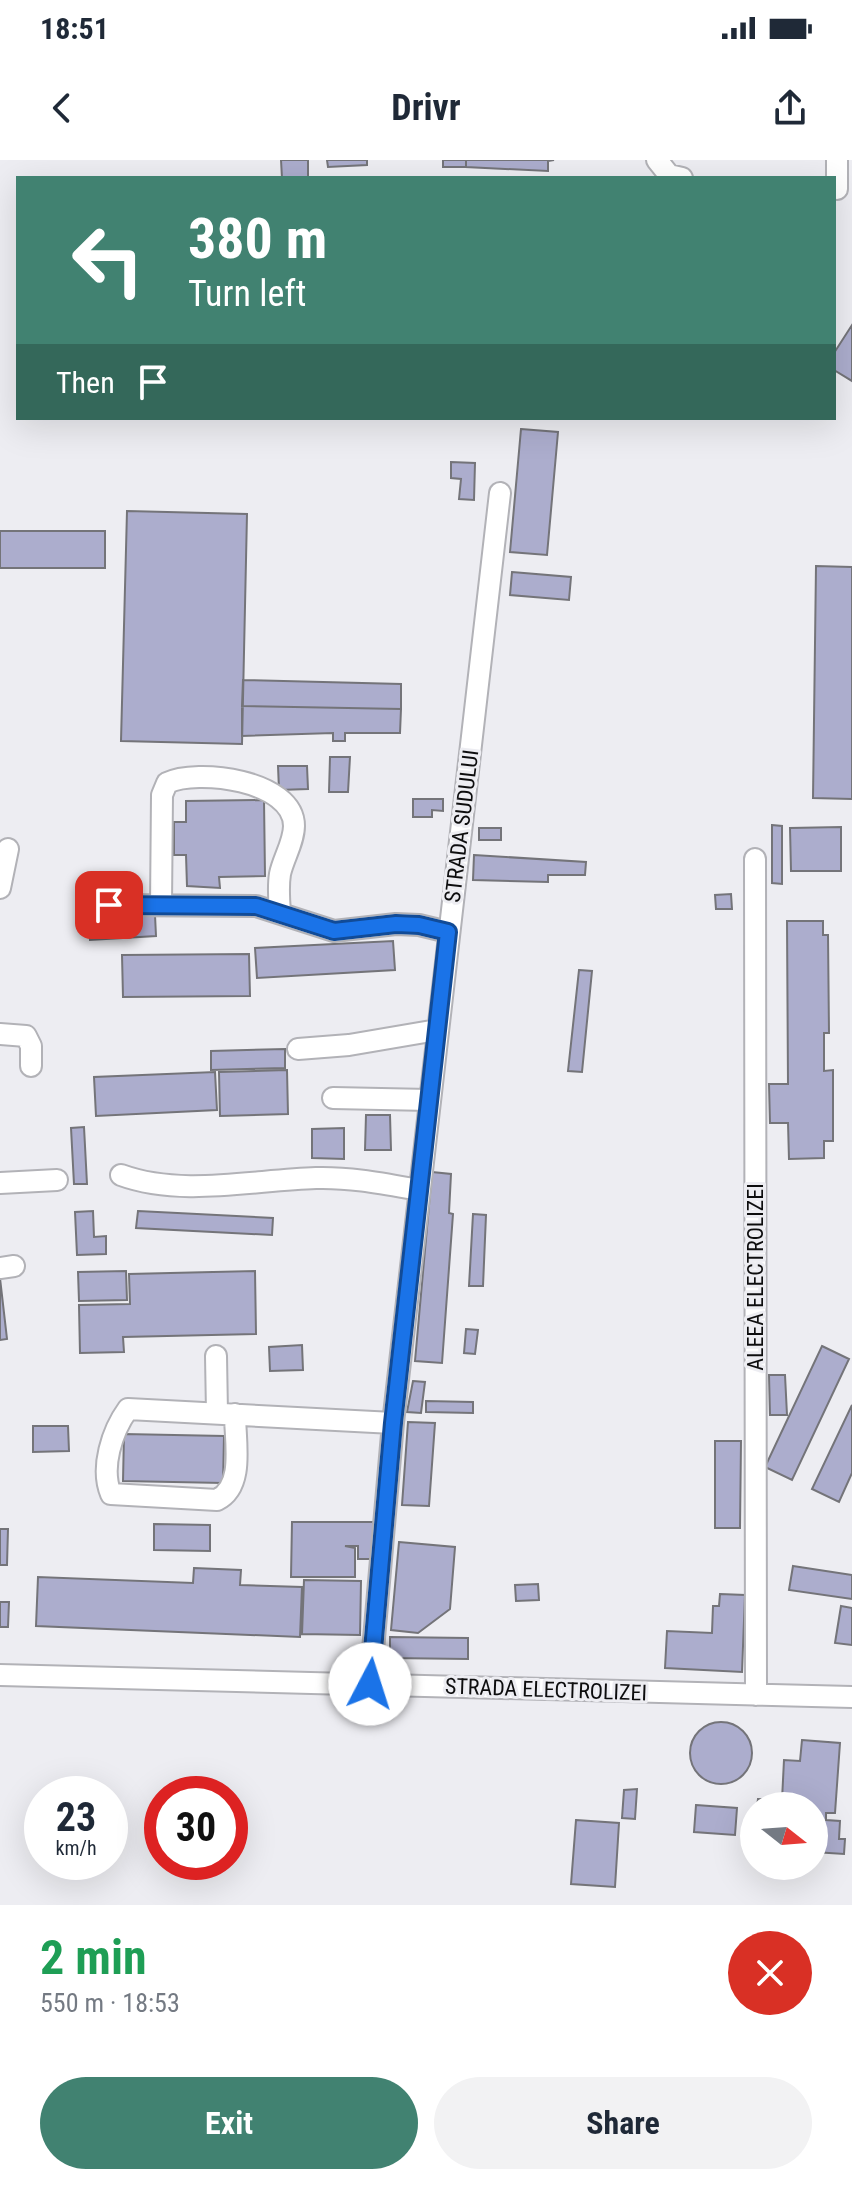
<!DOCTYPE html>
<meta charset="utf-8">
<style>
:root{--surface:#fff;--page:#f2f2f3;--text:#1f2937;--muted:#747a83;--accent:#418271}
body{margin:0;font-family:"Roboto Condensed",sans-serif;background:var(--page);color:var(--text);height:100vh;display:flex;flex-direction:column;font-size:30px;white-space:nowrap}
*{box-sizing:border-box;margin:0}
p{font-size:26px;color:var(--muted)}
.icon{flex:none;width:44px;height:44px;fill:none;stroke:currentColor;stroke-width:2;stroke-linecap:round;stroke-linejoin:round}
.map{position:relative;height:1745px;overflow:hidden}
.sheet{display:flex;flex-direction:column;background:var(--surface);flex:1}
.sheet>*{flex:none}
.banner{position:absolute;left:16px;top:16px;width:820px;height:244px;border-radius:0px;box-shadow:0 8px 32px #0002;background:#418271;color:#fff;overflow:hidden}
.needle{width:52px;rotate:107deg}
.fabs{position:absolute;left:740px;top:1632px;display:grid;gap:16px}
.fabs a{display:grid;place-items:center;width:88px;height:88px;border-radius:50%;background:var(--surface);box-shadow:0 8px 32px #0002;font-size:40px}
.speed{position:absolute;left:24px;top:1616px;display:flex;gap:16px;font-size:40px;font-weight:700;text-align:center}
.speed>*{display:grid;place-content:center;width:104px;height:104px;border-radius:50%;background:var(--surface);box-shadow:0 8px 32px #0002;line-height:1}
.speed small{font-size:20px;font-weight:400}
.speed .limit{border:12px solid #d22;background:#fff;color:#111}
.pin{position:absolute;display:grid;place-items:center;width:68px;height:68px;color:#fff;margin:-34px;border-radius:16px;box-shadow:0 4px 12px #0006}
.me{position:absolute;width:88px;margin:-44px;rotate:5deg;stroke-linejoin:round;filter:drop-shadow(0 0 6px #0008)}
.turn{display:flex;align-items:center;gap:28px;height:168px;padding:0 40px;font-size:36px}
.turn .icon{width:104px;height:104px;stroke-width:2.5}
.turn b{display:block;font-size:56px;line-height:68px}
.then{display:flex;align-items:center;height:76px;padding:0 40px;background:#0003;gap:16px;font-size:30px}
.round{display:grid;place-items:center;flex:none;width:84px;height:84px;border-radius:42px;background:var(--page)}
.overview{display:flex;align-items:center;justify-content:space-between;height:136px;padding:0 40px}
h1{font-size:48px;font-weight:700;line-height:60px;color:#1e9e55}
.button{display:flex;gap:16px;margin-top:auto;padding:16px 40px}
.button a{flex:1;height:92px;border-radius:48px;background:var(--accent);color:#fff;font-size:32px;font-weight:700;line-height:92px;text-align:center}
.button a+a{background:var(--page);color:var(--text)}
.status{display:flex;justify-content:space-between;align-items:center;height:56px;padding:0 40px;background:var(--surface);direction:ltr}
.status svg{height:22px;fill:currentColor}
header{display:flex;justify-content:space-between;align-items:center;height:104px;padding:0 40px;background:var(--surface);font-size:36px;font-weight:700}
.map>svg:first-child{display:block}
.building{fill:#acadcd;stroke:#747479;stroke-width:2}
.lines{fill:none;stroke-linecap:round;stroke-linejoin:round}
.minor-casing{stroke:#b2b2b7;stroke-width:24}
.minor{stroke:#fff;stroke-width:20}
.route-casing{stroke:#114b97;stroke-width:20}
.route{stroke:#1a73e8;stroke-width:14}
.labels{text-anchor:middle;stroke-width:6;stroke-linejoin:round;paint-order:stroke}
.street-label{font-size:22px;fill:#0d0d0e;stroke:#ededf2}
</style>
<div class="status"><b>18:51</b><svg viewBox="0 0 49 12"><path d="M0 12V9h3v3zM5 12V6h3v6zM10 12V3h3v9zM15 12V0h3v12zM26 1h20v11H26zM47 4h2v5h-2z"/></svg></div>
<header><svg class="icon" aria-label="back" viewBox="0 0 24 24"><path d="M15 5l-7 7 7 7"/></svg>Drivr<svg class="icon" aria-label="share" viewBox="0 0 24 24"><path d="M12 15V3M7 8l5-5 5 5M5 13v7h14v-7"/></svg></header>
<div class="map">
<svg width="852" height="1745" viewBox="0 0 852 1745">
<rect width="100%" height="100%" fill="#ededf2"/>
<!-- building -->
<path class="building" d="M281 0H308V18H282Z
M327 0H367V5L328 7Z
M443 0H466V7H443Z
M466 0H554L548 1V11L466 7Z
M852 165V221L834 210V193Z
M521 269 558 272 547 395 510 392Z
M451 302 475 303 474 340 459 339 461 319 451 318Z
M127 351 247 354 242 584 121 581Z
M0 371H105V408H0Z
M816 406 852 407V639L813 638Z
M512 412 571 417 569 440 510 435Z
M243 520 401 524V549L242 546Z
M242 546 401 549 400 573H345V581H333V573L242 576Z
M330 597H350L348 632H329Z
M278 606H307L308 629 279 630Z
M413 639H443V651L432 650V657H413Z
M264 640 265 716 219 717 220 728 187 726 186 695H174V662H186V641Z
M772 665 782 666V724L772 723Z
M841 667V711H791L790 668Z
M479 668H501V680H479Z
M474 695 586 702 585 715H548V722L473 720Z
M731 734 732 749H716L715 735Z
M155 755 156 776 90 780 88 759Z
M787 761H823V775H828L829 873H824V911L833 910V981H824V998L789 999 788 963H770L769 924H788Z
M393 781 395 810 257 818 255 788Z
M249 794 250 836 123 837 122 795Z
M579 810 592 811 582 912 568 911Z
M285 889V908L211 910V891Z
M287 910 288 954 220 956 219 912Z
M215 912 217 950 96 956 94 917Z
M366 955H390L391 990H365Z
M84 967 87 1024H74L71 968Z
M344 968V999L312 998V969Z
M432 1012 451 1014 449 1053 453 1054 442 1203 415 1201Z
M93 1051 94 1077 106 1076V1094L77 1095 75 1052Z
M138 1051 273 1058 272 1075 136 1068Z
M473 1054 486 1055 483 1126H469Z
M126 1111 127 1140 79 1141 78 1112Z
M255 1111 256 1174 123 1177 124 1192 80 1193 79 1145 130 1144 129 1114Z
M0 1118 7 1179 0 1180Z
M466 1169 478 1170 475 1194 464 1193Z
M302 1185 303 1210 270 1211 269 1187Z
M822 1186 849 1199 792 1320 765 1307Z
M769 1215H785L787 1255H770Z
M413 1221 425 1222 421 1253 407 1252Z
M426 1241 473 1242V1253L426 1252Z
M852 1245V1313L839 1342 812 1329Z
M408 1262 435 1263 429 1346 402 1345Z
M33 1266H68L69 1291 33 1292Z
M124 1274 224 1276 223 1323 123 1321Z
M715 1281H741L740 1368H715Z
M292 1362H373V1399H358V1386H345L355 1388V1417H291Z
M154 1364 210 1365V1391L154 1390Z
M0 1369H8L7 1405H0Z
M399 1382 455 1387 450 1449 418 1473 391 1470Z
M793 1406 852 1415V1439L789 1430Z
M194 1408 241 1410 240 1425 302 1427 300 1477 36 1466 38 1417 193 1423Z
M304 1420 361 1421 360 1475 302 1474Z
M538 1424 539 1440 516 1441 515 1425Z
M720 1434 745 1435 742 1512 665 1508 667 1471 712 1473 713 1446H719Z
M0 1442H9L8 1467H0Z
M841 1446 852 1448V1485L835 1483Z
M390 1477 468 1478V1499L390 1498Z
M690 1593a31 31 0 1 1 62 0a31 31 0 1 1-62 0Z
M802 1580 840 1583 835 1653H826V1660L840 1661 839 1679H845L844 1694 814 1692V1646H757L758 1639 782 1640 784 1600 800 1601Z
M637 1629 635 1659 622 1658 624 1630Z
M696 1645 737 1648 735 1675 694 1672Z
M576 1660 619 1663 615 1727 571 1724Z"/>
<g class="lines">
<defs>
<path id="minor" d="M657 0 669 15 682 18
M837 0V29
M755 699 756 1535
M0 728 8 689
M109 745 256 746 334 771 396 764 419 765 448 772
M161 745 162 635 167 623C196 608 294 620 294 666 294 682 283 699 280 714 278 726 279 740 280 752
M0 874 26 876 31 886V906
M298 889 349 885 437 870
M333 938 429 940
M121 1015C181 1037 253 1020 316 1018 351 1017 385 1024 419 1030
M0 1023 57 1020
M0 1108 14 1106
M216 1196 217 1253
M235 1254C235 1282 245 1326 217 1340L111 1334C100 1308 112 1271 128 1249L393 1263
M0 1515 852 1537
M370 1524 393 1263 500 333"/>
</defs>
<!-- minor casing -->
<use href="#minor" class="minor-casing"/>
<!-- minor -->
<use href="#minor" class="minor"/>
</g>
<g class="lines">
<defs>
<path id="route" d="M109 745 256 746 334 771 396 764 419 765 448 772 393 1263 370 1524"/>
</defs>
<!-- route casing -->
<use href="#route" class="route-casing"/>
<!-- route -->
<use href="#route" class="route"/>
</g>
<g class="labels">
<!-- street labels -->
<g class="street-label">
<text transform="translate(461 666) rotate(-83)" y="8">STRADA SUDULUI</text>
<text transform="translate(755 1117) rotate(-90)" y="8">ALEEA ELECTROLIZEI</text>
<text transform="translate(546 1529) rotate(2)" y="8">STRADA ELECTROLIZEI</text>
</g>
</g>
</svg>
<div class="fabs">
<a><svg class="needle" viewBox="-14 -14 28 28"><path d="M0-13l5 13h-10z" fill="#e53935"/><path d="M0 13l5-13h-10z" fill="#747a83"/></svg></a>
</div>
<div class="speed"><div>23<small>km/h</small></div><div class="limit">30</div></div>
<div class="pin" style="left:109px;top:745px;background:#d93025"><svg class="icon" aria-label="arrive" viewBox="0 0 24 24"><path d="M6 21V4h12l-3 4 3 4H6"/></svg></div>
<svg class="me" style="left:370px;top:1524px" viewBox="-20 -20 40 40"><circle r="19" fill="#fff"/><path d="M0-13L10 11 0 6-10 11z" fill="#1a73e8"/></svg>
<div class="banner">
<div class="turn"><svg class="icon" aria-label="left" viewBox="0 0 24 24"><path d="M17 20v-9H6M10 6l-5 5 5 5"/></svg><div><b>380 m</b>Turn left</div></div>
<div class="then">Then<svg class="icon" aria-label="arrive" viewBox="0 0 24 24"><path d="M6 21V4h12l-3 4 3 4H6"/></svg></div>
</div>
</div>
<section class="sheet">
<div class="overview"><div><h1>2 min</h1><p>550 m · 18:53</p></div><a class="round" style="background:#d93025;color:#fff"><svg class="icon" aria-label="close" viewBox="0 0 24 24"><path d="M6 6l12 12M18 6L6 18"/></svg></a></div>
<div class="button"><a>Exit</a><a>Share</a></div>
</section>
